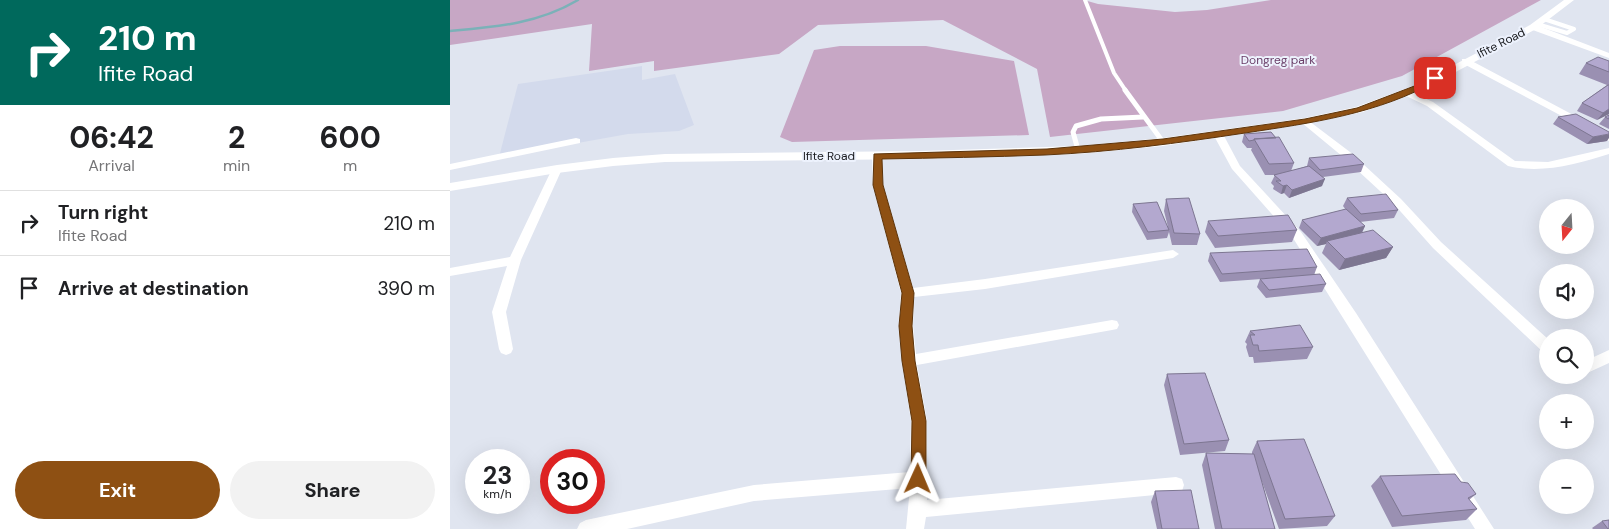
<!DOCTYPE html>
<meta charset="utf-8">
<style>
:root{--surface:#fff;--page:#f2f2f2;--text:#202124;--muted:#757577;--line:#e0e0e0;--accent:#8e5013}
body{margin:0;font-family:"DM Sans",sans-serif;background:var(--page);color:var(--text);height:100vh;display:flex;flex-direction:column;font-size:19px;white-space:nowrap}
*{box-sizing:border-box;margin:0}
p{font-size:16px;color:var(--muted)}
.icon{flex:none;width:28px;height:28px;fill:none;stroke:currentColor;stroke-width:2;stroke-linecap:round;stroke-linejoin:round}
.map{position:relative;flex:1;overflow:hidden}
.side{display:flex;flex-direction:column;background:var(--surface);width:450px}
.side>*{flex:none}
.hud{background:#00695c;color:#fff;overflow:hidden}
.needle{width:32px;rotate:198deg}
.fabs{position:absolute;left:1089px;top:199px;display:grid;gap:10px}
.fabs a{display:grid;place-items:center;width:55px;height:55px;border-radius:50%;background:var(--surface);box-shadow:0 5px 20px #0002;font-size:25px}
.speed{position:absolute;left:15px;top:449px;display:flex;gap:10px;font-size:25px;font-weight:700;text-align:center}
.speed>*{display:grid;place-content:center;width:65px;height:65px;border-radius:50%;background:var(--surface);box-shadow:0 5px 20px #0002;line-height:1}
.speed small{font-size:12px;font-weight:400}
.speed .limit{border:8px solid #d22;background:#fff;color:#111}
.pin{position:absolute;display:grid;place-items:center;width:42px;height:42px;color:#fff;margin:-21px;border-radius:10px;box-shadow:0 2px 8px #0006}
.me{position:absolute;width:55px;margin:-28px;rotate:1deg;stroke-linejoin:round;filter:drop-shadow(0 0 4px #0008)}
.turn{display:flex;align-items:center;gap:18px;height:105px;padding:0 15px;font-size:22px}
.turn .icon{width:65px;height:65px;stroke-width:2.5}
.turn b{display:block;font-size:35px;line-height:42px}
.eta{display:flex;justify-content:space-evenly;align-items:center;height:85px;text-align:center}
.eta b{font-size:30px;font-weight:700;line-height:35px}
.action{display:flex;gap:10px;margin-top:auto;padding:10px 15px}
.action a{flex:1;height:58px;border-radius:30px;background:var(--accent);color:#fff;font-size:20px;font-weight:700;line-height:58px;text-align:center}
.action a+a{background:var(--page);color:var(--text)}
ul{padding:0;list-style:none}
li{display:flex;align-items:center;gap:15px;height:65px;padding:0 15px;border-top:1px solid var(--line)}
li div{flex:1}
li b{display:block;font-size:19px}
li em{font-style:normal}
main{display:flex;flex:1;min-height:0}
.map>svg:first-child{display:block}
.built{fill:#d3daec}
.green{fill:#c7a7c5}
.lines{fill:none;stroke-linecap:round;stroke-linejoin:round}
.stream{stroke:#7bb1b8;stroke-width:2.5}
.service-far1{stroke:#fff;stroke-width:4}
.service{stroke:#fff;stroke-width:5}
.minor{fill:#fff;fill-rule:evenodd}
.tertiary{fill:#fff;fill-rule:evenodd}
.wall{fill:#9a90b2}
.shaded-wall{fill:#7d7691}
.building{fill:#b3a8cf;stroke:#7d7691}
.route{fill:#8e5013;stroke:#5c340c}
.labels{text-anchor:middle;stroke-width:4;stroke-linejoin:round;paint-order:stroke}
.far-street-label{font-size:12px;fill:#1a1b1f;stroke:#edf2fd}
.far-park-label{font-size:12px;fill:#693d67;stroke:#edf2fd}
</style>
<main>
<section class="side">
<div class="hud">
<div class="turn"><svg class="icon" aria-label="right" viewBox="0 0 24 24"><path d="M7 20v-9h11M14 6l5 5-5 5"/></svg><div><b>210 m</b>Ifite Road</div></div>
</div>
<div class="eta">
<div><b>06:42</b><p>Arrival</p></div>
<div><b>2</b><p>min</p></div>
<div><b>600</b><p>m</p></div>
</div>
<ul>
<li><svg class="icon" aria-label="right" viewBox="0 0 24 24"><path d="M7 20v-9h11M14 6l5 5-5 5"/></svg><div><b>Turn right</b><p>Ifite Road</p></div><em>210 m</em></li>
<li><svg class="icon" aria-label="arrive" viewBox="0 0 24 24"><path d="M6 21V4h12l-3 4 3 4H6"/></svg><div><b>Arrive at destination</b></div><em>390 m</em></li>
</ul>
<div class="action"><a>Exit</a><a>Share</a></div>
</section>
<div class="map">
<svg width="1159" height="529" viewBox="0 0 1159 529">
<rect width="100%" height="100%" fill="#e0e5f0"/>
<!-- built -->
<path class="built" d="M192 66V80L225 74 244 125 229 131 178 134 49 157 68 84Z"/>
<!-- green -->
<path class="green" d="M0 0H634L648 4 725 12 757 10 821 0H1091L952 76 833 111 600 137 587 69 493 20 368 25 329 54 204 71V61L139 71 142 24 0 45Z
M390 46H476L564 61 579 135 342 142 330 137 364 50Z"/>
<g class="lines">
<!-- stream -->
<path class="stream" d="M0 31C45 27 88 24 128 0"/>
<!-- service-far1 -->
<path class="service-far1" d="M635 0 664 73 676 91
M1087 24 1117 33 1124 29 1094 19"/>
<!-- service -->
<path class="service" d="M675 90 713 142
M628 150 623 132 626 126 651 119 693 117"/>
<!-- minor -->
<path class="minor" d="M1080 25H1086L1159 53V58L1080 29Z
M1012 59H1018L1159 134V141L1012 63Z
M955 89 983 102 1065 161 1098 162 1159 148V154C1127 164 1092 174 1058 166L977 106 952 94 950 92Z
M855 118 900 152 951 199 991 242 1098 339V353L1093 352 983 248 943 203 892 156 852 123 850 121Z
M768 131 773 134 790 166 851 232 906 313 1044 529H1025L843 238 782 169 763 134Z
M126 138 130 139V143L0 170V164Z
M427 153 432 156 433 185 463 288 535 279 723 250 729 254 723 258 535 289 464 297 463 325 466 354 662 320 667 321 669 325 667 329 662 330 467 365 477 421V500L726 477 732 479 734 485 732 491 726 493 476 517 474 529H456L460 488 304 501 177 529H127L130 523 136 520 304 485 460 472 461 421 452 361 449 325 451 293 423 185 422 156Z
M107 166 112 169 71 260 56 312 63 349 61 353 56 355 51 353 49 349 42 312 57 266 0 276V268L60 257 102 169Z
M1159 350V363L1135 374V361Z"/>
<!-- tertiary -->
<path class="tertiary" d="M1114 0H1124L1086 29 974 89 913 112 855 124 713 146 628 154 470 159 215 162 163 166 107 173 0 191V183L107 165 163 158 215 154 470 151 628 146 713 138 855 118 906 107 966 85 1080 25Z"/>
</g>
<!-- wall -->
<path class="wall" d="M1159 61V114L1147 120 1127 111 1132 103 1157 85 1129 74 1136 63Z
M1159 115V129L1149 124 1155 117Z
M1108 117 1157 141 1137 144 1103 124Z
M821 132 844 163 841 171 857 166 859 158 914 164 911 172 873 177 872 186 839 198 834 193 831 194 823 189 824 186 821 183 825 175H815L801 150 802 148H797L792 142 794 134Z
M897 198 948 210 944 218 910 222 915 226 912 233 943 247 936 258 889 270 872 253 876 244 867 246 849 228 852 220 896 210 893 206Z
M716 199 750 234 747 245H722L719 232 717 238 697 240 682 212 683 204 718 227 714 211Z
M758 221 847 230 842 242 765 248 755 232Z
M760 253 867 267 864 275 770 282 758 261Z
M810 279 876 284 872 292 816 298 807 287Z
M800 331 863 347 857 359 804 363 803 357H799L796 347 797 344 795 342Z
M717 374 779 440 775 451 730 455 714 385Z
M807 441 885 516 877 526 829 529 811 479 825 529H765L752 465 756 453 802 454V452Z
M930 476 1011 482 1026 494 1019 500 1027 509 1016 520 942 527 921 486Z
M705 491 749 529H707L701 502Z
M1152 521 1159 529H1143L1142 528Z"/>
<!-- shaded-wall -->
<path class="shaded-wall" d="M1159 109V114L1147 120 1153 113Z
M1159 134V138L1157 141 1137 144 1143 137Z
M875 179 872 186 839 198 842 190Z
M837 185 834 193 831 194 833 186Z
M915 226 911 234 877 241 876 244 867 246 871 238Z
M943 247 936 258 889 270 895 259Z"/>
<!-- building -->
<path class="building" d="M1148 57 1159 61V72L1136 63Z
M1158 85H1159V109L1153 113 1132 103Z
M1126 114 1159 132V134L1143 137 1108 117Z
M1159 115V119L1155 117Z
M821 132 826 138 804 139V140L799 141 794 134Z
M829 137 844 163 819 164 804 139Z
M903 154 914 164 870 170 859 158Z
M859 166 875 179 842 190 837 185 833 186 826 181H831L824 175Z
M936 194 948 210 911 214 897 198Z
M739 198 750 234 724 233 716 199Z
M707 202 719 230 698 232 683 204Z
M896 209 915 226 871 238 852 220Z
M838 215 847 230 768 236 758 221Z
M923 230 943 247 895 259 877 241Z
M857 249 867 267 772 274 760 253Z
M870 274 876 284 819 290 810 279Z
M850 325 863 347 809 351 808 345H803L800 335H805L800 331Z
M755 373 779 440 734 444 717 374Z
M854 439 885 516 835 519 807 441Z
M756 453 804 454 825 529H772Z
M1005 474 1011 482 1018 483 1026 494 1018 498 1027 509 952 516 930 476Z
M741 490 749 529H712L705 491Z
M1159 520V529H1158L1152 521Z"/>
<!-- route -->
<path class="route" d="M985 76 989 78 988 80C929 114 861 123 795 133 729 143 662 152 595 155 541 157 486 158 432 159L433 185 464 293 462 326 465 361 476 421V479L474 484 468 486 463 484 461 479 462 421 452 361 449 326 452 293 423 185 424 154 597 149 713 139 855 119 907 108 967 85Z"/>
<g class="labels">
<!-- far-street labels -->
<g class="far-street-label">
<text transform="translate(1051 43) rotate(-27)" y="4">Ifite Road</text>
<text x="379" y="160">Ifite Road</text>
</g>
<!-- far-park labels -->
<g class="far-park-label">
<text x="828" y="64">Dongreg park</text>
</g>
</g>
</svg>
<div class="fabs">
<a><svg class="needle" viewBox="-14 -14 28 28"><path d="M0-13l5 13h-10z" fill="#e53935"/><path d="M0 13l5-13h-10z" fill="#757577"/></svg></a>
<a><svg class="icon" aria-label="sound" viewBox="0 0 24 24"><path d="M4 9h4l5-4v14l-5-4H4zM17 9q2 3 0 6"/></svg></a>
<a><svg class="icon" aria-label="search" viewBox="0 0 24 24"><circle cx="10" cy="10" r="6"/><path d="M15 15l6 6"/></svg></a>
<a>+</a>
<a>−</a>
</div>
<div class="speed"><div>23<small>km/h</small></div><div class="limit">30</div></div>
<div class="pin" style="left:985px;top:78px;background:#d93025"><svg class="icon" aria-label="arrive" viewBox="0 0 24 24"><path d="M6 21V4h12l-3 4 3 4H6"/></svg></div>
<svg class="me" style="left:468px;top:479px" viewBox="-20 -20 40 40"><path d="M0-17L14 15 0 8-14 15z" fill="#8e5013" stroke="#fff" stroke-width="4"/></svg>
</div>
</main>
